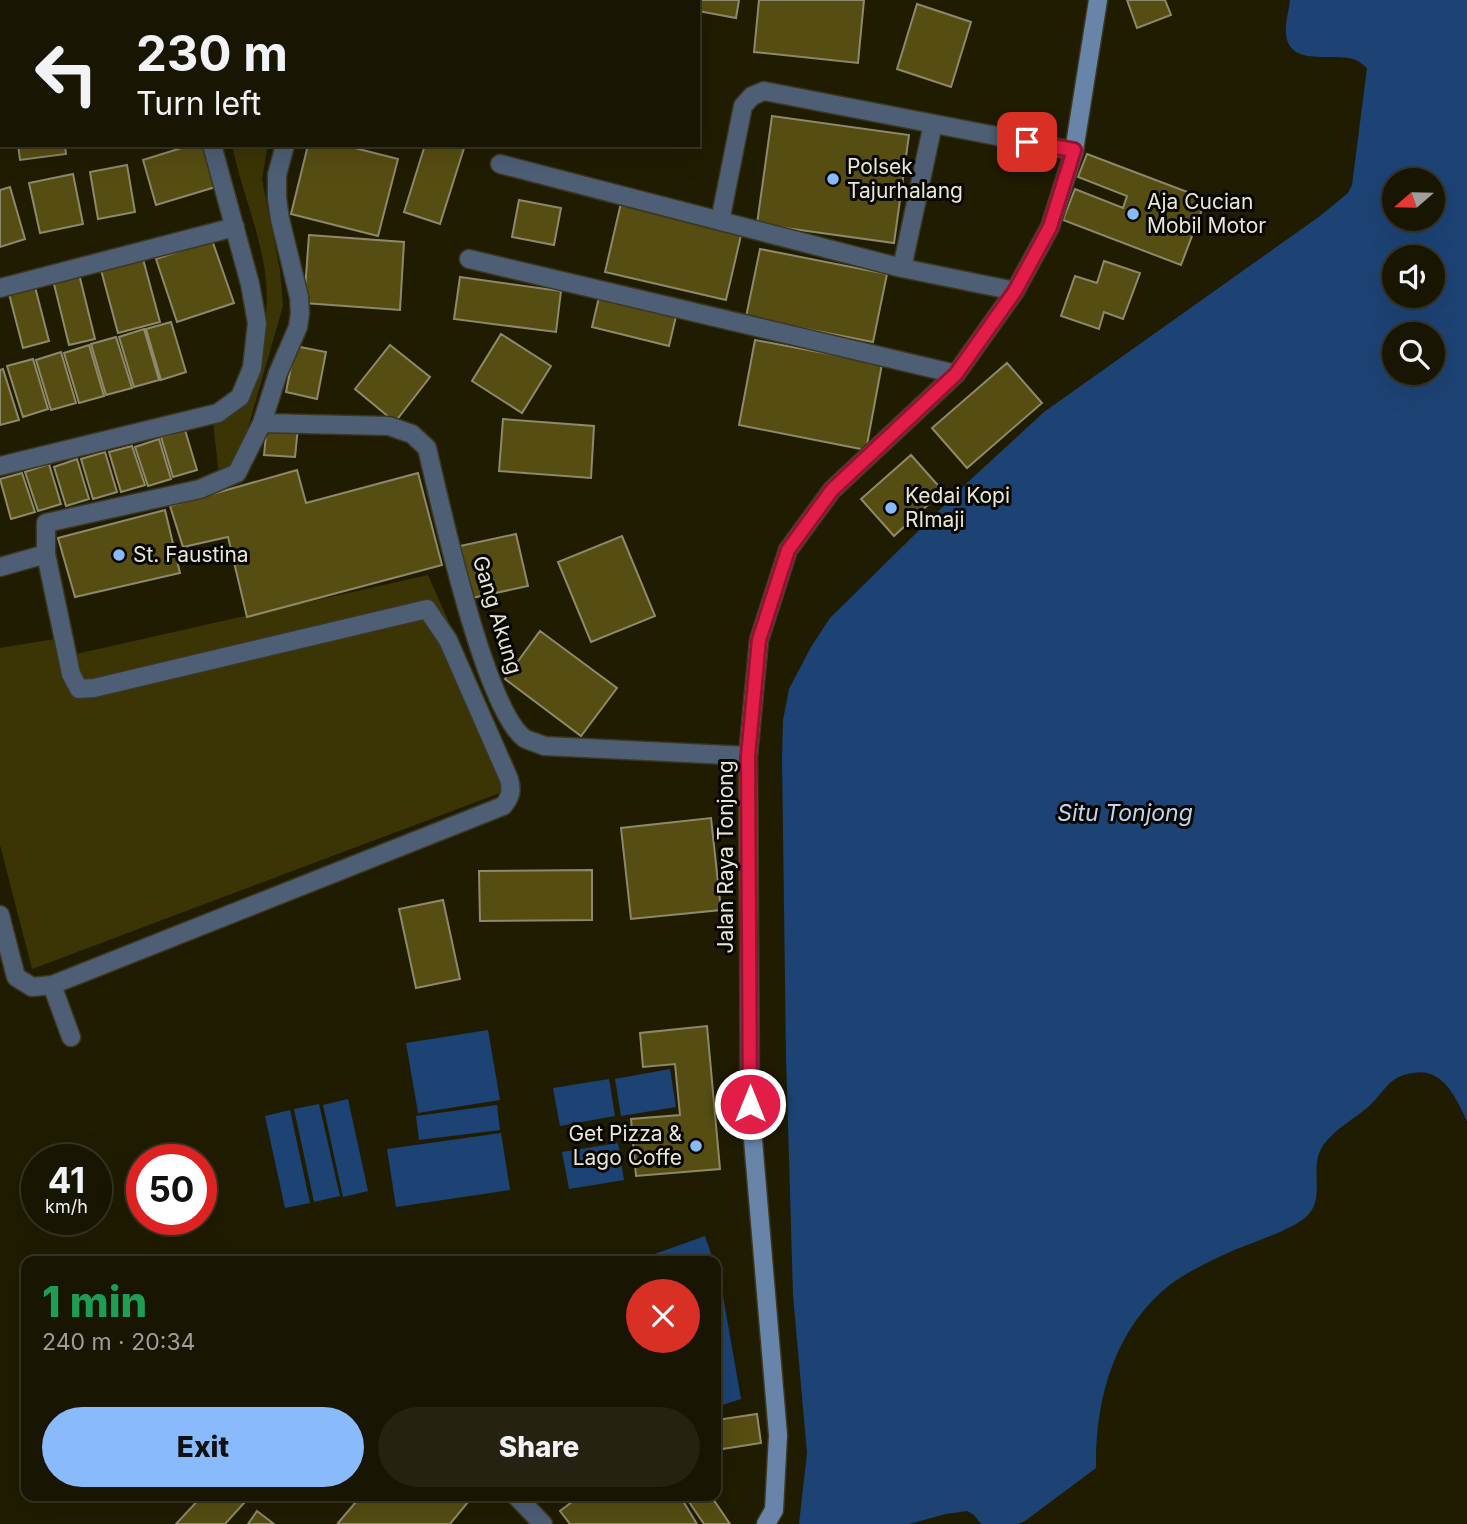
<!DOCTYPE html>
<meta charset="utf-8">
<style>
:root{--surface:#181502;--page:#252211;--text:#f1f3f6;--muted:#9f9f99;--line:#363424;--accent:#89bafc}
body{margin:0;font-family:Inter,sans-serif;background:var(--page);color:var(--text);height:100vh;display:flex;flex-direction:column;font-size:26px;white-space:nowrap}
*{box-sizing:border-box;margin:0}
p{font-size:23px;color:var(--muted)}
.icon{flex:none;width:38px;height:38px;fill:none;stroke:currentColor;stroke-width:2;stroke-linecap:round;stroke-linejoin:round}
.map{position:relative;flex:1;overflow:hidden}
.side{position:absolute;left:21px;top:1256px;width:700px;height:245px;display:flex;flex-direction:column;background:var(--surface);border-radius:14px;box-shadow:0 7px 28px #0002,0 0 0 2px var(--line)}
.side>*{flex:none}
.hud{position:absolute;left:0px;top:0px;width:700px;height:147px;box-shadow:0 7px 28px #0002,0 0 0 2px var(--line);background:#181502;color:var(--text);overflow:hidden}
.needle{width:46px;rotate:250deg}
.controls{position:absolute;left:1382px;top:168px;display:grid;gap:14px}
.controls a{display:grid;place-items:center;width:63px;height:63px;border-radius:50%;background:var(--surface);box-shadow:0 7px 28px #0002,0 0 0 2px var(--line);font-size:35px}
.speed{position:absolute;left:21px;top:1144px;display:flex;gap:14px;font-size:35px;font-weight:700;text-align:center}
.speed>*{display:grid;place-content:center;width:91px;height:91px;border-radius:50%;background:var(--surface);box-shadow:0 7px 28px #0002,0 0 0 2px var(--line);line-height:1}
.speed small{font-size:18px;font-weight:400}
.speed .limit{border:10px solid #d22;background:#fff;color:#111}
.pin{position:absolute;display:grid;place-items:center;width:60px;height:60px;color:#fff;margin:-30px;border-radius:14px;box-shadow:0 4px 10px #0006}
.me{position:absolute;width:77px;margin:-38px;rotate:0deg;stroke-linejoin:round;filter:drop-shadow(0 0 5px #0008)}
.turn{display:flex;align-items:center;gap:24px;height:147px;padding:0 21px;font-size:32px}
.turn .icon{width:91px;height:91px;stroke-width:2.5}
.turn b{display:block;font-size:49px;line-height:60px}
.round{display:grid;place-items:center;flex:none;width:74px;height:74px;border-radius:37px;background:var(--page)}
.head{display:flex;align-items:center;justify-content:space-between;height:119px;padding:0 21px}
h1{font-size:42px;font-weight:800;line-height:52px;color:#1e9e55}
.button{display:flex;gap:14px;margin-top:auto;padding:14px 21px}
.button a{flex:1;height:80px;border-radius:42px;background:var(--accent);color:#111;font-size:28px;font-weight:800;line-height:80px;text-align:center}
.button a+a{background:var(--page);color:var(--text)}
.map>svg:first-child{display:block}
.green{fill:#3b3405}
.water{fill:#1d4375;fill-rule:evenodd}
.building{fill:#564d12;stroke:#8e896a;stroke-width:2}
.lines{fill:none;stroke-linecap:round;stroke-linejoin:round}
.service-casing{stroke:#3c3820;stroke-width:21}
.minor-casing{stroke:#3c3820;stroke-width:21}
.secondary-casing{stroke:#3c3820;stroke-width:21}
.service{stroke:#4d5e75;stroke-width:18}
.minor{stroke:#4d5e75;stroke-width:18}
.secondary{stroke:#6884a9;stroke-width:18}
.route-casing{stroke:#92132f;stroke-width:18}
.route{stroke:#e11d48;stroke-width:12}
.poi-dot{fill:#89bafc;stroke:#080601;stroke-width:2.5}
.labels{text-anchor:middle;stroke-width:6;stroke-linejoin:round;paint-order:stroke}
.poi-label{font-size:21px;fill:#e8e6d5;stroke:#080601;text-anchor:start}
.street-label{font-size:21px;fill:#e8e6d5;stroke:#080601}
.water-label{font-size:23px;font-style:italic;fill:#bdd4f3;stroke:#080601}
</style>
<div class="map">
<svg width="1467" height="1524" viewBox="0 0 1467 1524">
<rect width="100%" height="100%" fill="#201c02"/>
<!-- green -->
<path class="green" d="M232 145H268L262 179 280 270 283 306 239 459 219 476 213 422 230 415C243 383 262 348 266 313 272 257 243 200 232 145Z
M428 575 521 785 32 969 0 845V648L67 637 76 654Z"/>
<!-- water -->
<path class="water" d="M1290 0H1467V1121C1456 1098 1443 1067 1413 1073 1404 1074 1396 1077 1389 1084 1382 1091 1376 1100 1368 1107 1352 1121 1332 1130 1321 1149 1310 1170 1325 1197 1308 1215 1295 1229 1251 1243 1232 1251 1212 1260 1189 1271 1171 1284 1114 1328 1095 1400 1096 1468L1025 1521 1018 1524H981L974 1515 967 1511 946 1514 909 1524H799L807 1453 793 1295 786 1056 782 758 783 720 789 689 811 647 830 618 969 481 1044 412 1320 216 1348 193 1352 185 1367 68C1363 65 1358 60 1353 59 1332 53 1289 67 1286 34 1285 23 1289 10 1290 0ZM1395 180H1433V219H1395ZM1395 257H1433V296H1395ZM1395 334H1433V373H1395Z
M488 1030 500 1100 418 1113 406 1043Z
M670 1069 676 1107 621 1116 615 1079Z
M609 1079 615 1116 560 1126 553 1088Z
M348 1099 368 1191 343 1197 323 1105Z
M319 1104 340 1196 314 1202 294 1109Z
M497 1105 500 1130 419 1140 416 1116Z
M290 1110 310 1203 285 1208 265 1116Z
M501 1133 510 1190 396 1207 387 1149Z
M618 1143 624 1180 569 1189 562 1152Z
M705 1236 714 1262H632Z
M723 1296 741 1399 716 1407V1299Z"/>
<!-- building -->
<path class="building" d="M509 0H562L508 2Z
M638 0H739L736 18 698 11V2Z
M759 0H864L858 63 754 52Z
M1127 0H1165L1171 15 1137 28Z
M917 4 971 22 951 87 897 69Z
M772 116 909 135 894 243 757 224Z
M18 145H65L66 154 20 160Z
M191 145H210L222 185 156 205 143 160Z
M308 145H343L398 159 378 236 291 214Z
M425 145H465L440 224 404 212Z
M1087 154 1206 199 1181 265 1063 220 1075 189 1123 208 1127 196 1078 177Z
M127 165 135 212 98 219 90 172Z
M73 174 83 224 40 233 29 183Z
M10 187 25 239 0 247V190Z
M519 200 561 208 554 245 512 237Z
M621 203 742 231 726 300 605 272Z
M309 235 404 242 400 310 304 303Z
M212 240 234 303 177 322 156 259Z
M760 249 887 274 873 342 746 317Z
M143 259 160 322 118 333 101 270Z
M1104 261 1140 273 1123 319 1104 312 1099 329 1061 316 1075 276 1097 283Z
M79 274 95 339 69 345 53 280Z
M460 277 561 291 556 332 454 319Z
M34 283 49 341 23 348 8 290Z
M600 293 677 312 669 346 592 327Z
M171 322 186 372 161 380 146 329Z
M144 329 159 380 134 387 119 337Z
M501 334 551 366 522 413 472 381Z
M116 337 132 388 106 395 91 344Z
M755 340 882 364 866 450 739 425Z
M89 345 104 396 79 403 64 353Z
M390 345 430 377 395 422 355 389Z
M295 346 326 352 317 399 286 392Z
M61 352 76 403 51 410 36 360Z
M33 359 48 409 23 417 7 366Z
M1007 363 1042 403 967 468 932 428Z
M3 369 19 420 0 425V370Z
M503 419 594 426 591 478 499 471Z
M267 425 298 427 295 457 264 455Z
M185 430 197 470 173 477 161 437Z
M159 439 171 479 148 486 135 447Z
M132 446 145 485 121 492 109 452Z
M105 452 117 492 93 499 81 459Z
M911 455 943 491 894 536 861 499Z
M77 459 89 499 66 506 54 467Z
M49 464 61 504 38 511 25 472Z
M297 470 306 503 418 473 442 565 247 617 228 537 183 547 170 506Z
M22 473 35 512 11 519 0 479Z
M165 510 180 573 75 597 58 538Z
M516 534 528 586 472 598 460 546Z
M622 536 655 616 591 642 558 562Z
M540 631 617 688 581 736 505 679Z
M711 818 721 910 631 919 621 828Z
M592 870V920L480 921 479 871Z
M443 900 460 979 416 988 399 909Z
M707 1026 720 1169 636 1176 631 1119 680 1115 675 1064 643 1067 640 1033Z
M757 1414 761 1443 716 1450V1420Z
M202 1496H236L244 1503 225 1524H176Z
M361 1496H473L450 1524H340L338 1523Z
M580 1496H680L697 1524H570L560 1511Z
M685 1496H711L730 1524H704Z
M257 1511 274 1524H248Z"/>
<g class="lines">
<defs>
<path id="service" d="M459 2 461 0
M500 164 902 268 1015 291
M720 221 743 106 752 96 764 91 1074 151
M902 268 933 124
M262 423 389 426 412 434 427 448C440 503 484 707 524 738 529 741 538 743 544 746L748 756
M0 567 46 554V523L200 489 237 473 262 423 278 373 298 327 300 313 299 297 280 219 277 198V175L285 145
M0 915 16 977 32 987 52 985 503 806C511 797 512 790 509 779L448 640 427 609 94 688 79 689 71 674 46 554
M52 985 71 1037"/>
<path id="minor" d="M260 2 262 0
M0 95H2
M469 259 956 374
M0 288 235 227
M0 466 218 413 240 397 252 368 257 323 250 284 212 145
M516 1496 543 1524"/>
<path id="secondary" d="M766 1524 774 1510 778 1435 750 1104 748 756 759 640 788 550 832 490 956 374 1015 291 1050 227 1074 151 1098 0"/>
</defs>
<!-- service casing -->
<use href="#service" class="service-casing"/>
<!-- minor casing -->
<use href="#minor" class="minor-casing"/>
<!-- secondary casing -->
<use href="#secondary" class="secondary-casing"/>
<!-- service -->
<use href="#service" class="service"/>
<!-- minor -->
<use href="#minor" class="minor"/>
<!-- secondary -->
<use href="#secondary" class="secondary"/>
</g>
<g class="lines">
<defs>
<path id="route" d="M750 1104 748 756 759 640 788 550 832 490 956 374 1015 291 1050 227 1074 150 1027 142"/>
</defs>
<!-- route casing -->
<use href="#route" class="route-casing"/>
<!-- route -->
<use href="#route" class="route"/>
</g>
<!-- markers -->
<g class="poi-dot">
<circle cx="833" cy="179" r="7"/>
<circle cx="1133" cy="214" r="7"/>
<circle cx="891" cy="508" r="7"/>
<circle cx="119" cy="555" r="7"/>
<circle cx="696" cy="1146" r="7"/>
</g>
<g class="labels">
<!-- poi labels -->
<g class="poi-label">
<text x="847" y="174">Polsek<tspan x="847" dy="24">Tajurhalang</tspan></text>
<text x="1147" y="209">Aja Cucian<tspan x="1147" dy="24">Mobil Motor</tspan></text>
<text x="905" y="503">Kedai Kopi<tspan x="905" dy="24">RImaji</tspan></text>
<text x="133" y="562">St. Faustina</text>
<text x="682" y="1141" text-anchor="end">Get Pizza &amp;<tspan x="682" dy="24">Lago Coffe</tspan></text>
</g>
<!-- street labels -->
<g class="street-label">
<text transform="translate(497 615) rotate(73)" y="7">Gang Akung</text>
<text transform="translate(726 857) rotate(-90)" y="7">Jalan Raya Tonjong</text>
</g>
<!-- water labels -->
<g class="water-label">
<text x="1125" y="821">Situ Tonjong</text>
</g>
</g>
</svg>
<div class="controls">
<a><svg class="needle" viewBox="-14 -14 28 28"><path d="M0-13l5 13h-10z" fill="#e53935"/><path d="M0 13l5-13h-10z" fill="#9f9f99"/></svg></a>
<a><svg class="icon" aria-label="sound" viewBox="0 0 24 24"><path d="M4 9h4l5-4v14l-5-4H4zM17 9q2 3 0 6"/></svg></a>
<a><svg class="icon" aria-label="search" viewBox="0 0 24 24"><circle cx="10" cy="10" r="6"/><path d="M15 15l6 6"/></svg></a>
</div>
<div class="speed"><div>41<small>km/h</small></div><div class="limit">50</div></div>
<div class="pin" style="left:1027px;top:142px;background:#d93025"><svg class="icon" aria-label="arrive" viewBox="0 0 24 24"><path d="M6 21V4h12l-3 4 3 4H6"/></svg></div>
<svg class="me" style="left:750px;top:1104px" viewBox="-20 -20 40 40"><circle r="17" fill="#e11d48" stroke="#fff" stroke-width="3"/><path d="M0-11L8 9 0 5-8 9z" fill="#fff"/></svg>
<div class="hud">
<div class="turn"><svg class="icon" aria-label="left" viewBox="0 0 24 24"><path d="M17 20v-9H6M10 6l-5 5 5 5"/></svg><div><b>230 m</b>Turn left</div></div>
</div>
<section class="side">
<div class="head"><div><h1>1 min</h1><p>240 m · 20:34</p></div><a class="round" style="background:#d93025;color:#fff"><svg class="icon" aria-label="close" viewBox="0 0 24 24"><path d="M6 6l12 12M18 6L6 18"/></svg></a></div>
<div class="button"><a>Exit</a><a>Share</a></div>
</section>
</div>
